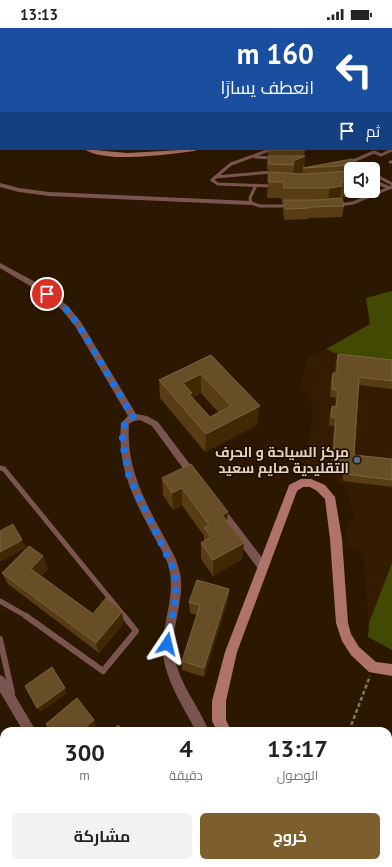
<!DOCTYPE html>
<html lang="ar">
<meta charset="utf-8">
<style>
:root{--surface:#fff;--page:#f2f2f2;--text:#222;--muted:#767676;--accent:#7c5f2c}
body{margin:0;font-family:"PT Sans",Cairo,sans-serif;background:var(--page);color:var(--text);direction:rtl;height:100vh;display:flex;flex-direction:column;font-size:15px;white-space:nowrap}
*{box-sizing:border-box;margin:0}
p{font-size:13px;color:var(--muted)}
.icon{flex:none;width:22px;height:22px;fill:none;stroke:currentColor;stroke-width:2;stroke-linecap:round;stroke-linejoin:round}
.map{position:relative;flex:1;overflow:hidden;direction:ltr}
.details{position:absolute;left:0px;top:699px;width:392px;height:140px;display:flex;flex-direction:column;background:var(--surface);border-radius:12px 12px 0 0;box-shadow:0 2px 10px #0003;direction:rtl}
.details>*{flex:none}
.guide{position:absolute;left:0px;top:0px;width:392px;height:122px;box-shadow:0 2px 10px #0003;direction:rtl;background:#1a4fa0;color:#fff;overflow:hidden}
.buttons{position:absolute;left:344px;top:134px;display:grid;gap:8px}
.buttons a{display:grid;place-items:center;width:36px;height:36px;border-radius:6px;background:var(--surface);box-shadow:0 2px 10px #0003;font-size:20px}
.pin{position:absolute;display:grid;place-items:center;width:34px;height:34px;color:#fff;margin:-17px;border:2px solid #fff;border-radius:50%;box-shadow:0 1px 4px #0007}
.me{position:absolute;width:44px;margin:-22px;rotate:10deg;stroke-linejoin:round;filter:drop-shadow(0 0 3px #0008)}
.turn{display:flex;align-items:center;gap:14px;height:84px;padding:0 12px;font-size:18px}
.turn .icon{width:52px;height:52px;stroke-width:2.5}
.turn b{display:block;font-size:28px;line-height:34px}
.then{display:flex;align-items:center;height:38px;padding:0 12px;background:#0003;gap:8px;font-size:15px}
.eta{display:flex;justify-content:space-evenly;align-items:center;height:68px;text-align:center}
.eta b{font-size:24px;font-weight:700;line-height:28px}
.action{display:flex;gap:8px;margin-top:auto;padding:8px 12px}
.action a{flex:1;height:46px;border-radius:6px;background:var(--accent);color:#fff;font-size:16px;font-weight:700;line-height:46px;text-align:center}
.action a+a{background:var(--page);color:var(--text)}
.status{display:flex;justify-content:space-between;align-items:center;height:28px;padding:0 20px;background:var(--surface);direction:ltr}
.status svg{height:11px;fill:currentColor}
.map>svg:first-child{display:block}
.built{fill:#341c00}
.green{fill:#414903}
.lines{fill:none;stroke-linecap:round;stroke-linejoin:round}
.path-far1{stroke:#867562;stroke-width:1;stroke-dasharray:1.5 1;stroke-linecap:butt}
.path{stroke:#867562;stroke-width:2.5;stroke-dasharray:4 2.5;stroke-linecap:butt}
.lane-far2{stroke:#7a544f;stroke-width:3}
.lane-far1{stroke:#7a544f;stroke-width:5}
.lane{stroke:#7a544f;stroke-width:6}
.street{fill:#7a544f;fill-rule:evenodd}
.secondary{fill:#af736b;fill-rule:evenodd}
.wall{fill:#583d14;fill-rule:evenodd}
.shaded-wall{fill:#402804}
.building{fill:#674e27;stroke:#7b6340;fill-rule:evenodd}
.route{stroke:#1a73e8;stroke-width:7;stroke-dasharray:0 12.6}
.service-dot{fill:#5c6f8a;stroke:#220f00;stroke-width:1.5}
.labels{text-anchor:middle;stroke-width:3.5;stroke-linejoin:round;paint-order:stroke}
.poi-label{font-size:14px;font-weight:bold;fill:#e3d6c7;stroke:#220f00;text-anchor:end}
</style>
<div class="status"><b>13:13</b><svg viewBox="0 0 49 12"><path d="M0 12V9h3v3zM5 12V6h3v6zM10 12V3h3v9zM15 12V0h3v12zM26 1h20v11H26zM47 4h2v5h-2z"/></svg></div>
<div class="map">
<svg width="392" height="839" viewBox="0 0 392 839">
<rect width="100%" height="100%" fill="#2c1801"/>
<!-- built -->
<path class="built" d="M326 321 335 325 392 334V535L369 595 363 523 348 518 346 503 354 489 346 460 325 443 304 441 313 385 309 368 300 359 308 329Z"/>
<!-- green -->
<path class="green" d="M392 263V334L335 325 326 321 370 296 366 270Z
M392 535V622L368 609 369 595Z"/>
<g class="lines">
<!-- path-far1 -->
<path class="path-far1" d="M19 1 23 0"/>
<!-- path -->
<path class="path" d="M349 703 370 648"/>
<!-- lane-far2 -->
<path class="lane-far2" d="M272 121 231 136 212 152 218 156 272 158
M255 129 273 130
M353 133 374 124 381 127 392 122
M390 134H392
M373 146 392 156
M215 149 272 144
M373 153 390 160
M256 157 250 170 251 175 260 178H288
M339 177 353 175 392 159"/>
<!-- lane-far1 -->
<path class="lane-far1" d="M0 440 4 441 125 589
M0 573 28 589"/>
<!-- lane -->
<path class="lane" d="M26 588 103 643 136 603 124 588
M0 611 12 665"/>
<!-- street -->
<path class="street" d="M320 0H325L320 1Z
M0 29H1V31H0Z
M0 155 19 160 49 164 251 173 254 175 251 177 49 168 19 164 0 159Z
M0 235 41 257 68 278 81 294 136 386 147 388 158 394 198 447 196 450H190L152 398 140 392 134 393 129 396C126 438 143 470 162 505 168 517 176 528 179 541 187 570 170 597 174 626 178 654 198 677 209 703H196C182 676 160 645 163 613 165 588 175 565 169 540 166 528 158 516 152 505 132 468 117 437 121 395L128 388 75 298 62 282 35 261 0 240Z
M221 479 224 480 267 536 268 539 267 542 263 544 259 542 218 486 216 483 218 480Z
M0 647 4 649 36 703H23L0 664Z
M64 835H82L80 839H62Z
M90 835H104L106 839H92Z"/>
<!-- secondary -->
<path class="secondary" d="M6 0H10V1H6Z
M0 49 1 50V55L0 54Z
M391 49H392V53H391Z
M84 121 127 125 198 121 195 123C169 126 105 136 84 121Z
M301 451H311L325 457 335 469 342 511 348 595 351 606 359 619 376 634 392 636V648L369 644 351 627 342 613 336 595 330 511 325 471 317 463 310 459H303L297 463 237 624 226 673V692L231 703H217L212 693V673L225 624 288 460 289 457Z
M283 835H300L298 839H281Z"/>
</g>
<!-- wall -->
<path class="wall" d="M268 121H305L304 128H305L304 140 352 131 361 141H351V163H367L366 167 340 170 344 178 342 189 309 190 308 191 284 192 283 183 284 176H282L281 170H267L268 154H267L268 141H267V135Z
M338 326 392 332V361L359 357 354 427 392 431V459L343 453V441L331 439 334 398 329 397 330 386 332 378 335 379 336 370 330 369 331 352 333 345H335L336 334Z
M211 327 257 397 205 424 160 370 159 352ZM201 365 218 384 210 389 192 370Z
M162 450 228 484 227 493 244 515 242 531 213 548 201 531V515L204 513V508L182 477 173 482 163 467Z
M48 540 41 548 93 586 124 595 99 625 8 556 2 545Z
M229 561 228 572 204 649 182 642V633L197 587 190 585 189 574Z
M214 835H274L271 839H218Z"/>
<!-- shaded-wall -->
<path class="shaded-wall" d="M298 0H305L304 1H297Z
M0 94H1V114H0Z
M391 104H392V120H391Z
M305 128 302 147 293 151 294 137 293 133Z
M342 158 339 174 327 176 330 160Z
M201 346V365L192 370 183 355Z
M260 378 257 397 205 424 206 406Z
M182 460V477L173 482 172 465Z
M228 484 226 501 222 487Z
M22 512 26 520 0 534V524Z
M244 515 242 531 213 548V532Z
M43 528 48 540 36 552 31 541Z
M229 561 228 572 204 649V640Z
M122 584 124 595 99 625 96 615Z
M65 660 67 665 40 684 37 680Z
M94 692 96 698 91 703H81Z
M4 755V762L0 765V757Z
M10 835H17L15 836 16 839H11Z
M164 835H166L163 839H161Z"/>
<!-- building -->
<path class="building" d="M282 0H298L297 1H281Z
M391 64H392V104H391Z
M0 83H1V94H0Z
M269 121H305V122H269Z
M269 128H305L293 133 294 137 269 136Z
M352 131 361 141H357V140L354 137 303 140Z
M351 143V153L341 154 342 158 330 160H284L283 154H269V144L304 146Z
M342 170 344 178 310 179V180L285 181 284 172H316Z
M338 326 392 332V353L359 349 354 427 392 431V452L345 446 346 434 333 432 336 390 331 389 332 378 336 379 338 362 332 361 333 345H337Z
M211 327 260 378 206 406 159 352ZM201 346 231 378 210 389 189 366 192 365 183 355Z
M191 436 228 484 222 487 244 515 213 532 201 515 211 509 204 500 209 497 182 460 172 465 162 450Z
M13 496 22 512 0 524V503Z
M29 518 43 528 31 541 93 586 106 570 117 578 122 584 96 615 2 545Z
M197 552 229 561 204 640 182 633 200 577 189 574Z
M52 639 65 660 37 680 25 658Z
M77 670 94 692 81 703H51L46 696Z
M118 697 124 703H112Z
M4 715V755L0 757V717Z
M4 790V835H10L11 839H0V792Z
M122 835H164L161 839H126Z
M218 835H274L271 839H222Z"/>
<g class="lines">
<!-- route -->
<path class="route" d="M47 266 65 280 78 296 133 389 125 395 122 412 129 449 175 544 176 568 167 616"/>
</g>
<!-- markers -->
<circle class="service-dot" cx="357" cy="432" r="4"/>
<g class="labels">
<!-- poi labels -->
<g class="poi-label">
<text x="349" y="429">مركز السياحة و الحرف<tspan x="349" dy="16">التقليدية صايم سعيد</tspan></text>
</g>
</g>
</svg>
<div class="buttons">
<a><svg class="icon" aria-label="sound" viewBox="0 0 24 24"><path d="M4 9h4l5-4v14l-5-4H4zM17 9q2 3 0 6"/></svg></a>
</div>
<div class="pin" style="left:47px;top:266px;background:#d93025"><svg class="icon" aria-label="arrive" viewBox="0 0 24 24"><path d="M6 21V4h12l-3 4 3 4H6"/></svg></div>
<svg class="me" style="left:167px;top:616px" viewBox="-20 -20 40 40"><path d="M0-17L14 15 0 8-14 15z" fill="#1a73e8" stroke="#fff" stroke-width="4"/></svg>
<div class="guide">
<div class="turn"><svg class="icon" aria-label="left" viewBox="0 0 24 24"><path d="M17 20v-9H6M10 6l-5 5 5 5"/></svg><div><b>160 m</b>انعطف يسارًا</div></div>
<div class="then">ثم<svg class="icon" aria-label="arrive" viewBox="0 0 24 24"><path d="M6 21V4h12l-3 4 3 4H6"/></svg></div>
</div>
<section class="details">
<div class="eta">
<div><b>13:17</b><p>الوصول</p></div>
<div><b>4</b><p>دقيقة</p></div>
<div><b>300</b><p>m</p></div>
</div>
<div class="action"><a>خروج</a><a>مشاركة</a></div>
</section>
</div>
